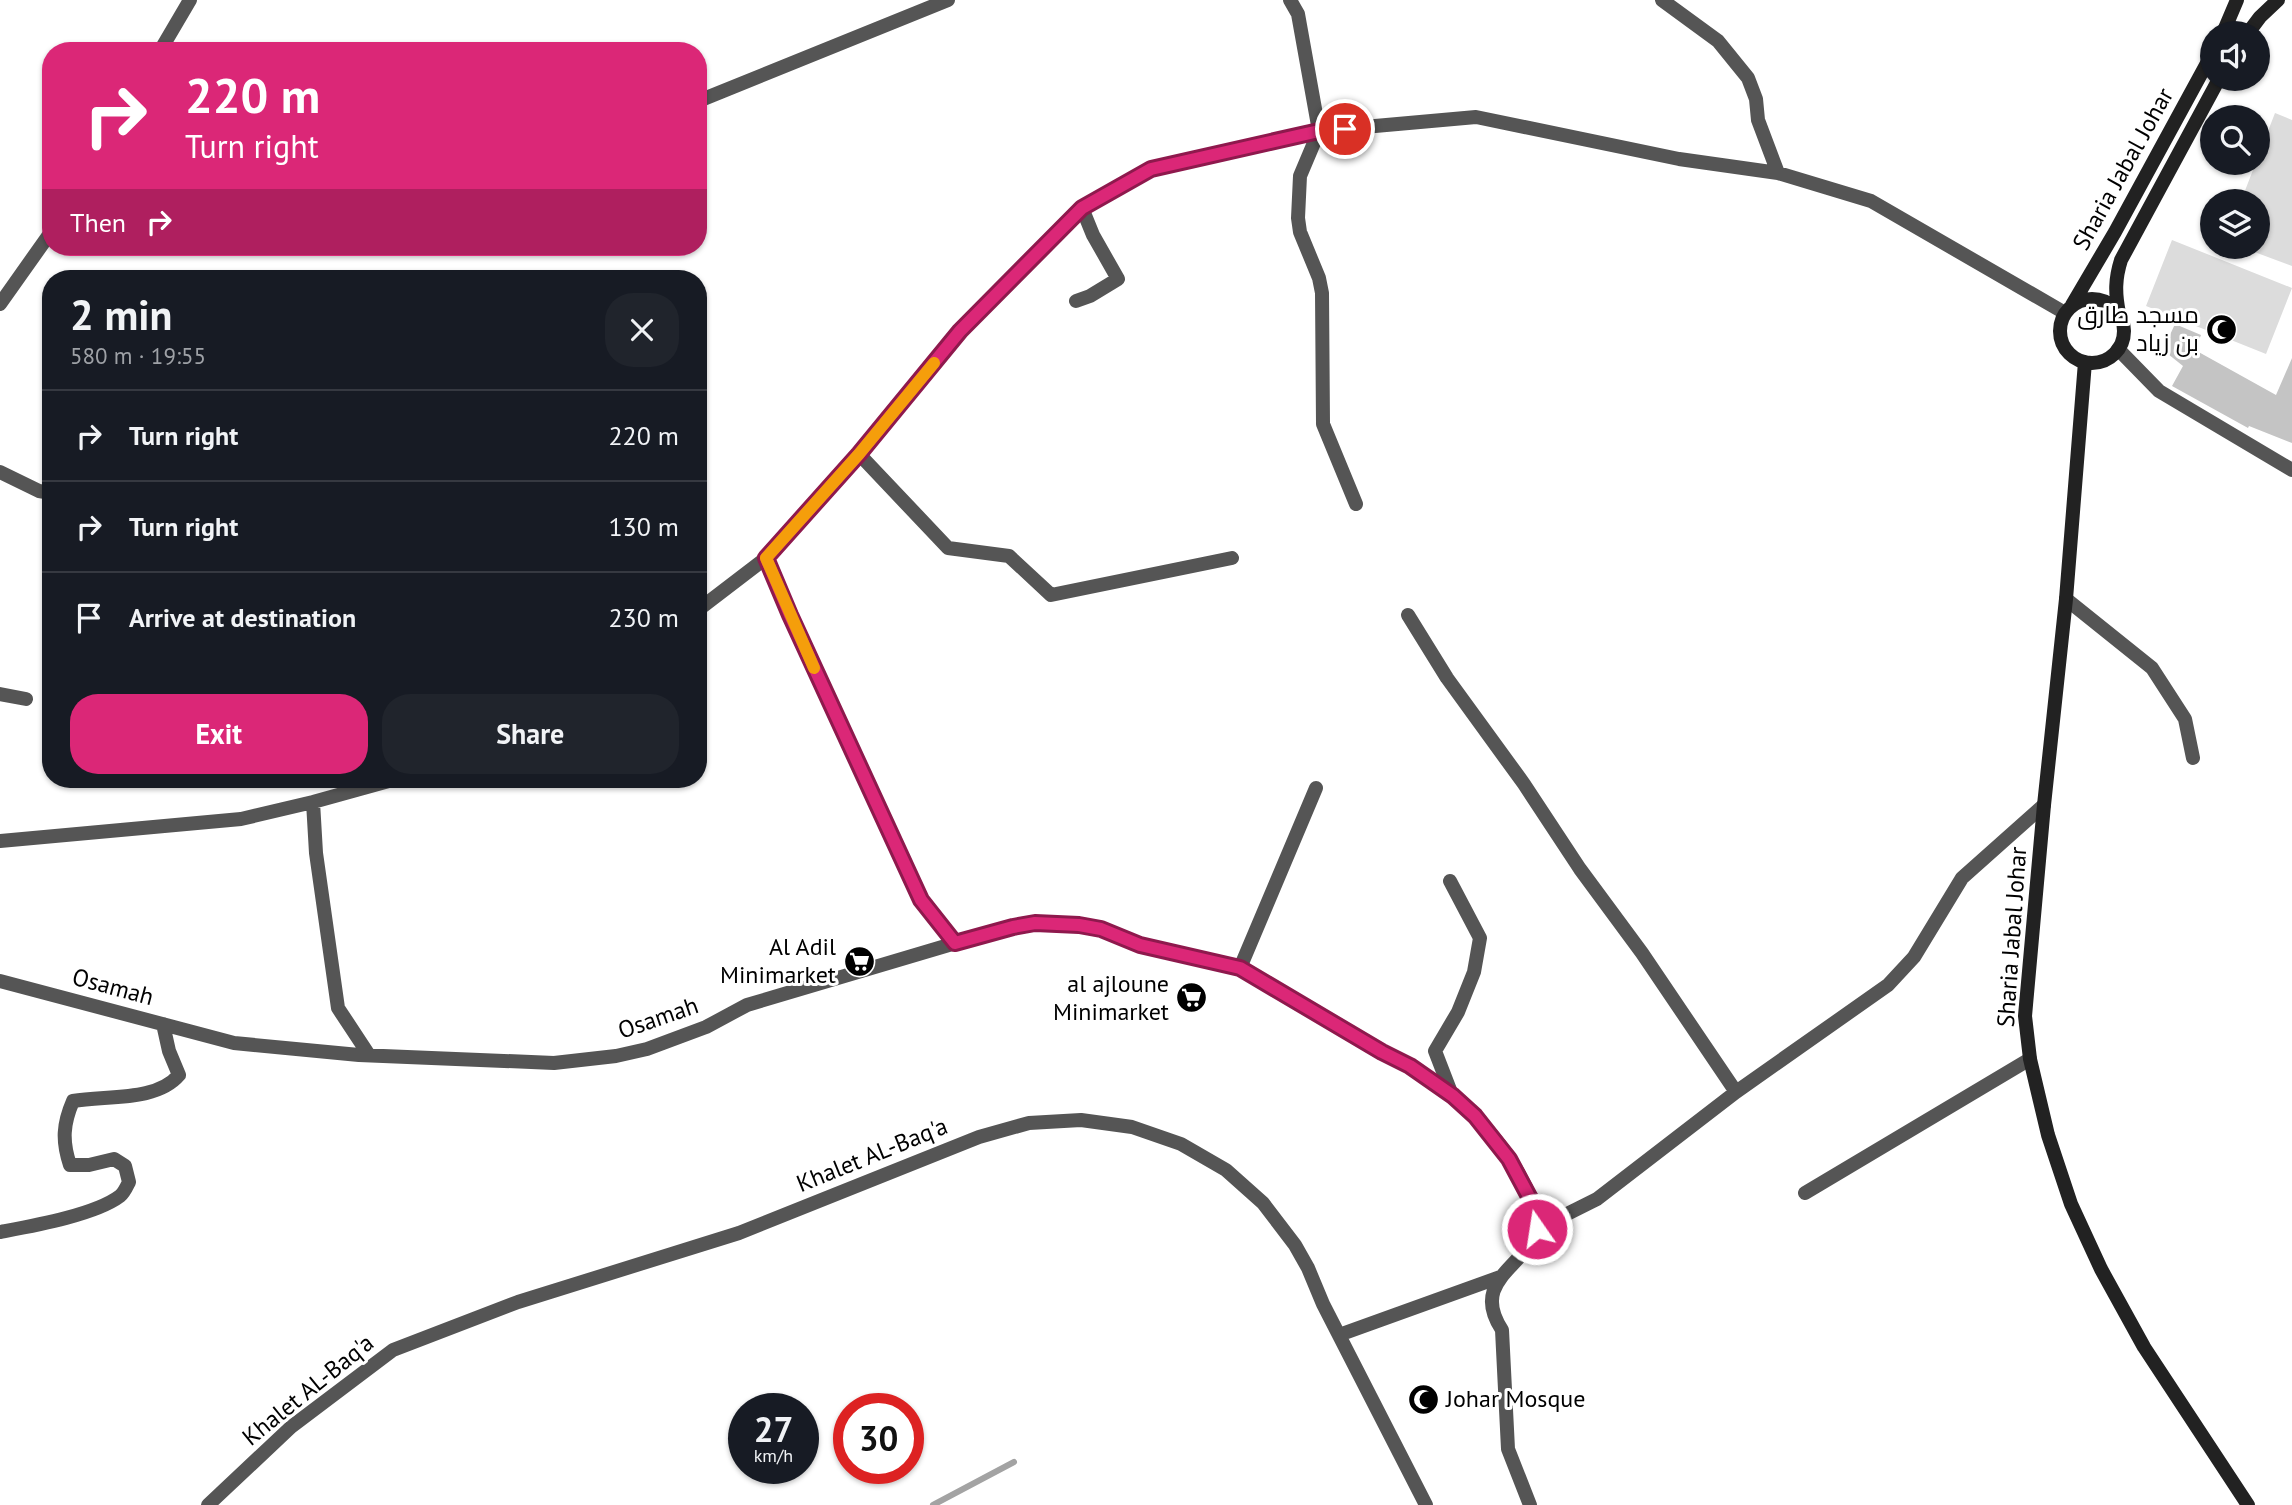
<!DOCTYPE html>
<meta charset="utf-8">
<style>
:root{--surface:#171b24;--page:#20242c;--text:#f1f3f6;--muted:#9ea1a6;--line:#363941;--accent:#db2777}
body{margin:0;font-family:"PT Sans",Cairo,sans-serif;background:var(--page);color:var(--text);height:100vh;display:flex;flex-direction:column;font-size:26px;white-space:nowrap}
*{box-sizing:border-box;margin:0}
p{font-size:23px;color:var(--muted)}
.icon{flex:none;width:38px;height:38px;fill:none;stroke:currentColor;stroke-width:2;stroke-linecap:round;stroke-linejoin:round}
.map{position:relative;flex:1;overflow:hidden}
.side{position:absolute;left:42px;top:270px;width:665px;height:518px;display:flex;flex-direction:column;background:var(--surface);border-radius:28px;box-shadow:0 2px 5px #0004}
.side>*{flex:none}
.top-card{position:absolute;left:42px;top:42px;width:665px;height:214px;border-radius:28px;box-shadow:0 2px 5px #0004;background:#db2777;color:#fff;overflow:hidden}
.tools{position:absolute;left:2200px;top:21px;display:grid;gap:14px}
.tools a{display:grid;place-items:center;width:70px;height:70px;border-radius:50%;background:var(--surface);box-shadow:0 2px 5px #0004;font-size:35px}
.speed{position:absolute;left:728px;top:1393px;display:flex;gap:14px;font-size:35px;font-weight:700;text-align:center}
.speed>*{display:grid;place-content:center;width:91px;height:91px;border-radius:50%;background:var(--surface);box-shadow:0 2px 5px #0004;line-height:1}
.speed small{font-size:18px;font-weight:400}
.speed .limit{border:10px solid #d22;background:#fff;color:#111}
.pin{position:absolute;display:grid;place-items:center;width:60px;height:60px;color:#fff;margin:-30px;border:4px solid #fff;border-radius:50%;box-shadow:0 2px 7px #0007}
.me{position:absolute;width:77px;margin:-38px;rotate:347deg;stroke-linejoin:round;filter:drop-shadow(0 0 5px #0008)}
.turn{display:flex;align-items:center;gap:24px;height:147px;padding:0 28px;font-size:32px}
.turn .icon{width:91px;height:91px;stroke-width:2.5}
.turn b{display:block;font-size:49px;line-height:60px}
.then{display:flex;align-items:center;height:66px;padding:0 28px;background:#0003;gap:14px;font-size:26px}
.round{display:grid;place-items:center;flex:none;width:74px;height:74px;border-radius:28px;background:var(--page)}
.headline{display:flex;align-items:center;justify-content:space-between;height:119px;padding:0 28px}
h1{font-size:42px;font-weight:800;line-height:52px}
.action{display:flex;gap:14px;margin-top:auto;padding:14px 28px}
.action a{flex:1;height:80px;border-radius:28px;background:var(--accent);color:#fff;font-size:28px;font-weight:800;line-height:80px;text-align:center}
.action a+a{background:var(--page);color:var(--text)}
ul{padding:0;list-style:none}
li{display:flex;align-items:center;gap:21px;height:91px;padding:0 28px;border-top:2px solid var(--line)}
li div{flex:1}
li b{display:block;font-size:26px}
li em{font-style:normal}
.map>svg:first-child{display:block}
.green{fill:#dcdcdc}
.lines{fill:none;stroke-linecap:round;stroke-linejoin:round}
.stream{stroke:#a3a3a3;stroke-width:6}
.building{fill:#c4c4c4}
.street{stroke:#555;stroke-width:14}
.secondary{stroke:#222;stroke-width:14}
.route-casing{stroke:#8e194d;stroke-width:18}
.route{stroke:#db2777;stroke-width:12}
.slow{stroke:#f59e0b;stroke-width:12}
.labels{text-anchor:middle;stroke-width:6;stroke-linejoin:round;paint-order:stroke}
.street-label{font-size:24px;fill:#000;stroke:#fff}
.poi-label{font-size:24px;fill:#000;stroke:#fff;text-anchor:end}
</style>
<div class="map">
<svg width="2292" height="1505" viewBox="0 0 2292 1505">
<rect width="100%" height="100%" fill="#fff"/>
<!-- green -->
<path class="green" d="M2275 113 2292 120V266L2241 247H2258V201H2241Z
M2172 240 2292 288 2266 354 2146 306Z"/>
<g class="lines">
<!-- stream -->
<path class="stream" d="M933 1505 1014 1462"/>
</g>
<!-- building -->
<path class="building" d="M2175 324 2201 335 2195 350 2276 395 2292 358V443L2249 426 2248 428 2172 386 2183 366 2163 350Z"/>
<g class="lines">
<!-- street -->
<path class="street" d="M1290 0 1298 14 1319 131 1300 176 1298 218 1300 232 1319 278 1322 293 1323 424 1356 504
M1662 0 1718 41 1748 78 1756 99 1758 120 1778 173
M160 51 190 0
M701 100 948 0
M1076 301 1090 296 1118 279 1093 235 1082 208
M0 304 51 232
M2118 349 2159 391 2292 470
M859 454 948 548 1009 556 1051 595 1232 558
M0 472 39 491 51 493
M766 558 790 615 921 900 955 943
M2066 599 2152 668 2185 719 2193 758
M698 610 766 558 859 454 960 331 1082 208 1151 169 1319 131 1476 117 1679 159 1778 173 1871 201 2065 313
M1408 615 1447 678 1524 784 1580 869 1642 953 1736 1092
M0 694 26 699
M313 802 316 853 338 1008 369 1055
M0 841 241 819 313 802 396 779
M1450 881 1480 938 1474 972 1458 1012 1435 1051 1452 1095
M1240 968 1316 788
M0 981 234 1043 359 1055 554 1063 616 1056 647 1049 706 1027 747 1005 996 931C1030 922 1066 920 1100 929 1114 933 1126 941 1140 945 1171 956 1206 956 1238 967 1248 970 1257 978 1266 983 1284 994 1302 1004 1320 1015 1406 1066 1495 1104 1533 1204 1555 1263 1462 1269 1502 1330L1508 1449 1530 1505
M1805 1193 2030 1059
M1537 1229 1597 1199 1736 1092 1888 985 1914 957 1962 878 2044 805
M0 1232C32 1226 95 1215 120 1196 124 1193 127 1186 129 1182L125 1166 114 1159 89 1165H70C62 1141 63 1124 73 1101 106 1095 156 1102 179 1075L169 1051 163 1024
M1339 1335 1500 1277
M208 1505 291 1427 393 1350 518 1302 739 1233 979 1137 1029 1123 1081 1120 1132 1127 1181 1144 1226 1170 1263 1203 1295 1245 1308 1268 1323 1304 1426 1505"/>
<!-- secondary -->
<path class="secondary" d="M2223 33 2237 0
M2248 33 2260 17 2278 0
M2060 331a32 32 0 1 1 64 0a32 32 0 1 1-64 0Z
M2072 305 2115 232 2212 54
M2119 313C2115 293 2115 279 2121 260L2219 79
M2085 362 2066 599 2044 805 2025 1016 2030 1059 2048 1135 2071 1204 2101 1269 2144 1347 2248 1505"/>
</g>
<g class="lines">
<defs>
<path id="route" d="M1345 129 1319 131 1151 169 1082 208 960 331 859 454 766 558 790 615 921 900 955 943 1013 927 1035 923 1079 925 1101 929 1140 945 1240 968 1382 1052 1410 1066 1453 1096 1475 1116 1509 1159 1533 1204 1537 1229"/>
</defs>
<!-- route casing -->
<use href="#route" class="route-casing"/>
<!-- route -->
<use href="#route" class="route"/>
<!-- slow -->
<path class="slow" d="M814 668 766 558 859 454 934 363"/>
</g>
<!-- icons -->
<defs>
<symbol id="mosque-disc" viewBox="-11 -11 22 22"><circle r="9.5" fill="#000" stroke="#fff"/><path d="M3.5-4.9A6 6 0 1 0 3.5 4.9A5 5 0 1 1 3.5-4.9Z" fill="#fff"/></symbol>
<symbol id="supermarket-disc" viewBox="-11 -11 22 22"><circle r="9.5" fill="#000" stroke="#fff"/><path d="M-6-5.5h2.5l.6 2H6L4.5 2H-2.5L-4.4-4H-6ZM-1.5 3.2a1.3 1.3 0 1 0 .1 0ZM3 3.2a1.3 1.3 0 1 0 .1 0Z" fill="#fff"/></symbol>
</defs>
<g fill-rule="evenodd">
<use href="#mosque-disc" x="2204" y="312" width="35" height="35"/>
<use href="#supermarket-disc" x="842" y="944" width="35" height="35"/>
<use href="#supermarket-disc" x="1174" y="980" width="35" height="35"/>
<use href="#mosque-disc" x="1406" y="1382" width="35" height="35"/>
</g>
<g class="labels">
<!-- street labels -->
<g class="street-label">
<text transform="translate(2123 169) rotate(-61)" y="8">Sharia Jabal Johar</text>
<text transform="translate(2012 937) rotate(-86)" y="8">Sharia Jabal Johar</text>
<text transform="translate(113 987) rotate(15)" y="8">Osamah</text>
<text transform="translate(658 1018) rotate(-19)" y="8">Osamah</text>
<text transform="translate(872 1155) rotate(-22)" y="8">Khalet AL-Baq'a</text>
<text transform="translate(308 1390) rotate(-39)" y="8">Khalet AL-Baq'a</text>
</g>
<!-- poi labels -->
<g class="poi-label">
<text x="2199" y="323">مسجد طارق<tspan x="2199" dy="28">بن زياد</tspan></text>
<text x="836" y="955">Al Adil<tspan x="836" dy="28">Minimarket</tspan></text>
<text x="1169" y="992">al ajloune<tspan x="1169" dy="28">Minimarket</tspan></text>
<text x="1446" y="1407" text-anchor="start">Johar Mosque</text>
</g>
</g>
</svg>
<div class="tools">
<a><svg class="icon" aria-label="sound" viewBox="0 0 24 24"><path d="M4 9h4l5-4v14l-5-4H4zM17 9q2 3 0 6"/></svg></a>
<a><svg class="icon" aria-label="search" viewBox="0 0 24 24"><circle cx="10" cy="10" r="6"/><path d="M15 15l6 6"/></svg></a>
<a><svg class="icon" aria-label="layers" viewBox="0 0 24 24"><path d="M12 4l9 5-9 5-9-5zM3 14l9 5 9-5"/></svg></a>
</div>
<div class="speed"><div>27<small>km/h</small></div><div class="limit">30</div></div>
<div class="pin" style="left:1345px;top:129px;background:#d93025"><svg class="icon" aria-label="arrive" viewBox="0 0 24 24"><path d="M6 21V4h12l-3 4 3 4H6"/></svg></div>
<svg class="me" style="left:1537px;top:1229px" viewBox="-20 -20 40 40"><circle r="17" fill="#db2777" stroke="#fff" stroke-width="3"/><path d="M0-11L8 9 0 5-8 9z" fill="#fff"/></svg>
<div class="top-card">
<div class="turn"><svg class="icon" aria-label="right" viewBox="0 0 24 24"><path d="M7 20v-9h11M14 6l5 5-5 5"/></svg><div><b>220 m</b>Turn right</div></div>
<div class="then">Then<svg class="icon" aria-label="right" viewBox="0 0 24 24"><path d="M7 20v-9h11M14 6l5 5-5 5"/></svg></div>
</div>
<section class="side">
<div class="headline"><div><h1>2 min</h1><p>580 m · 19:55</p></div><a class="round"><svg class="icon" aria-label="close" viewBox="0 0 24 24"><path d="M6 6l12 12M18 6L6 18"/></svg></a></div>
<ul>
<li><svg class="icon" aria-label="right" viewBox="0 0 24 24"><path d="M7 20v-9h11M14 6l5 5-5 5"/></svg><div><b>Turn right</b></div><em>220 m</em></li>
<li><svg class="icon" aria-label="right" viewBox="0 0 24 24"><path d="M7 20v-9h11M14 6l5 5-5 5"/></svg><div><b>Turn right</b></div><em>130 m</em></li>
<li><svg class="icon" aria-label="arrive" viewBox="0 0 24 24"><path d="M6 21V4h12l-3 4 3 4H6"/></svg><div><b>Arrive at destination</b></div><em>230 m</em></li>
</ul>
<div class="action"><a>Exit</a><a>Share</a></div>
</section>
</div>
